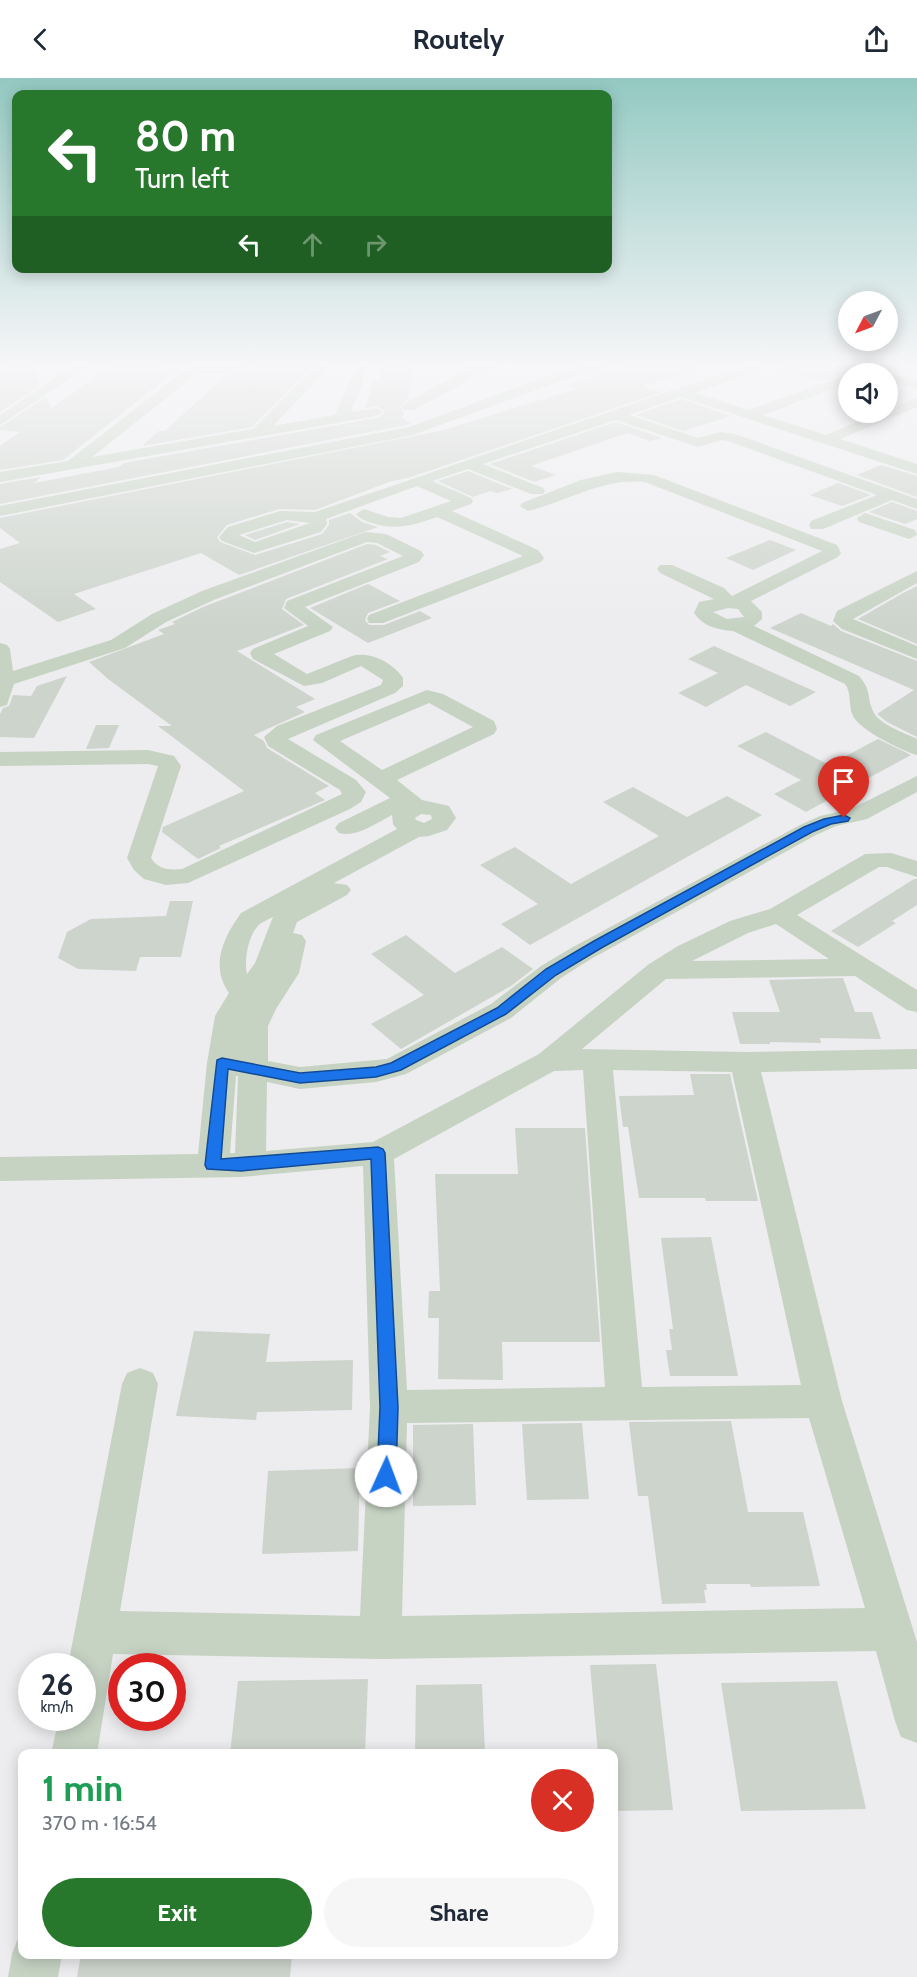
<!DOCTYPE html>
<meta charset="utf-8">
<style>
:root{--surface:#fff;--page:#f6f6f7;--text:#1f2937;--muted:#747a83;--accent:#27772c}
body{margin:0;font-family:Cabin,sans-serif;background:var(--page);color:var(--text);height:100vh;display:flex;flex-direction:column;font-size:22px;white-space:nowrap}
*{box-sizing:border-box;margin:0}
p{font-size:20px;color:var(--muted)}
.icon{flex:none;width:33px;height:33px;fill:none;stroke:currentColor;stroke-width:2;stroke-linecap:round;stroke-linejoin:round}
.map{position:relative;flex:1;overflow:hidden}
.sheet{position:absolute;left:18px;top:1671px;width:600px;height:210px;display:flex;flex-direction:column;background:var(--surface);border-radius:12px;box-shadow:0 3px 15px #0003}
.sheet>*{flex:none}
.hud{position:absolute;left:12px;top:12px;width:600px;height:183px;border-radius:12px;box-shadow:0 3px 15px #0003;background:#27772c;color:#fff;overflow:hidden}
.needle{width:39px;rotate:229deg}
.buttons{position:absolute;left:838px;top:213px;display:grid;gap:12px}
.buttons a{display:grid;place-items:center;width:60px;height:60px;border-radius:50%;background:var(--surface);box-shadow:0 3px 15px #0003;font-size:30px}
.speed{position:absolute;left:18px;top:1575px;display:flex;gap:12px;font-size:30px;font-weight:700;text-align:center}
.speed>*{display:grid;place-content:center;width:78px;height:78px;border-radius:50%;background:var(--surface);box-shadow:0 3px 15px #0003;line-height:1}
.speed small{font-size:15px;font-weight:400}
.speed .limit{border:9px solid #d22;background:#fff;color:#111}
.pin{position:absolute;display:grid;place-items:center;width:51px;height:51px;color:#fff;margin:-62px -26px;border-radius:50% 50% 50% 0;rotate:-45deg;box-shadow:0 0 6px #0007}
.pin .icon{rotate:45deg}
.me{position:absolute;width:66px;margin:-33px;rotate:2deg;stroke-linejoin:round;filter:drop-shadow(0 0 4px #0008)}
.turn{display:flex;align-items:center;gap:21px;height:126px;padding:0 24px;font-size:27px}
.turn .icon{width:78px;height:78px;stroke-width:2.5}
.turn b{display:block;font-size:42px;line-height:51px}
.lanes{display:flex;align-items:center;height:57px;padding:0 24px;background:#0003;justify-content:center;gap:30px;direction:ltr}
.lanes .off{opacity:.35}
.round{display:grid;place-items:center;flex:none;width:63px;height:63px;border-radius:32px;background:var(--page)}
.headline{display:flex;align-items:center;justify-content:space-between;height:102px;padding:0 24px}
h1{font-size:36px;font-weight:700;line-height:45px;color:#1e9e55}
.action{display:flex;gap:12px;margin-top:auto;padding:12px 24px}
.action a{flex:1;height:69px;border-radius:36px;background:var(--accent);color:#fff;font-size:24px;font-weight:700;line-height:69px;text-align:center}
.action a+a{background:var(--page);color:var(--text)}
header{display:flex;justify-content:space-between;align-items:center;height:78px;padding:0 24px;background:var(--surface);font-size:27px;font-weight:700}
.map>svg:first-child{display:block}
.building{fill:#cdd4cc}
.lines{fill:none;stroke-linecap:round;stroke-linejoin:round}
.minor{fill:#c6d3c3;fill-rule:evenodd}
.route{fill:#1a73e8;stroke:#114b97;stroke-width:1.5}
</style>
<header><svg class="icon" aria-label="back" viewBox="0 0 24 24"><path d="M15 5l-7 7 7 7"/></svg>Routely<svg class="icon" aria-label="share" viewBox="0 0 24 24"><path d="M12 15V3M7 8l5-5 5 5M5 13v7h14v-7"/></svg></header>
<div class="map">
<svg width="917" height="1899" viewBox="0 0 917 1899">
<rect width="100%" height="100%" fill="#edecef"/>
<!-- building -->
<path class="building" d="M4 285H30L41 307 0 334V295L8 294Z
M115 285H150L146 287 179 290 63 382 0 392V368L20 354 0 352V349L46 319 52 330Z
M245 285H316L252 349 142 368 159 353H165L225 298 240 291Z
M385 285H416L407 322 400 328 404 334 402 340 411 346 0 426V406L41 399 34 405 119 389 124 385 377 340 384 336V332L376 328 365 330 373 303H378Z
M637 285H700L701 291 642 308 662 314 411 399 389 404 315 432 279 431 227 447 217 459 220 464 255 477 322 456 329 447V442L350 435 362 444 378 449 239 497 201 475 74 516 96 531 58 544 0 504V471L20 465 0 450V440L444 352 576 311 566 307Z
M777 285H831L833 290 847 294 821 304 776 291Z
M681 321 731 338 683 353 636 337Z
M616 344 662 360 650 363 627 355 531 388 556 397 534 404 490 386Z
M881 387 917 398V419L857 397Z
M468 393 512 411 497 415 490 413 473 419 438 403Z
M838 405 871 417 842 428 810 417Z
M892 424 917 433V441L905 446 869 434Z
M287 444 300 446 255 462 245 457Z
M770 462 796 472 753 492 726 480Z
M367 466 376 467 390 474 380 478 388 481 286 521 282 531 304 547 237 573 315 621 296 629 305 634 254 657 264 663 267 670 329 708 315 715 325 722 219 768 221 770 198 781 162 754 163 749 244 713 158 648H172L108 601 89 584 164 556 158 552 175 546 172 544 203 529Z
M368 506 400 523 368 535 365 542 369 547H384L420 533 432 540 368 565 310 530Z
M917 508V566L858 541 903 515Z
M801 535 831 548 833 546 841 553 917 583V659L887 644 877 636 914 612 770 550Z
M714 568 816 614 790 628 746 607 706 629 678 615 718 595 688 581Z
M67 598 34 660 0 659V636L3 630 9 628 13 617 31 618 37 608Z
M96 647H119L109 670 86 671Z
M766 654 829 687 878 661 911 677 806 734 774 716 801 702 737 668Z
M633 709 687 739 727 718 762 737 530 867 501 846 538 826 480 787 515 769 571 806 659 758 603 724Z
M914 801H917V827L892 843 896 845 858 869 831 853Z
M170 823H193L181 879H140L136 893 78 891 58 880 67 854 91 841 166 838Z
M406 857 455 895 502 869 533 891 511 908 401 971 371 946 424 917 371 876Z
M843 900 855 934H872L881 961 820 960 821 965 770 964V966H740L732 934H780L769 902Z
M690 996H730L758 1123H706L705 1120H639L628 1049H623L619 1018 694 1017Z
M515 1050H585L600 1264H502L503 1302 438 1301 439 1240H428L429 1213H440L435 1096H518Z
M711 1159 738 1298H670L666 1272H672L669 1251H673L661 1160Z
M194 1253 270 1256 266 1284 353 1282 352 1332 257 1334 256 1342 176 1338Z
M731 1343 748 1434H803L820 1508 751 1509 750 1506H706L707 1512H704L706 1525 662 1526 648 1418H638L629 1344Z
M582 1345 589 1421 527 1422 522 1346Z
M473 1346 476 1427 413 1428V1347Z
M360 1390 358 1473 262 1476 268 1393Z
M656 1586 673 1732 614 1733V1676H598L590 1587Z
M368 1601 365 1676H230L238 1603Z
M837 1603 866 1731 741 1733 721 1605Z
M482 1606 485 1676H415L416 1607Z
M81 1876H292L290 1899H77Z"/>
<g class="lines">
<!-- minor -->
<path class="minor" d="M78 285H93L0 347V337Z
M189 285H201L202 288C217 290 229 285 243 285 232 298 214 298 198 295L92 379 253 351 320 285H333L273 348 335 337 358 285H370L351 334 376 330 383 334 376 338 0 404V394L68 383 189 289Z
M465 285H477V287L506 285 505 288 473 296 465 304 414 332H404L402 329 404 326 455 298Z
M592 285H611L610 288 558 304 413 357 0 438V428L409 349 548 298Z
M753 285H771L770 288 695 315 749 332 849 296V305L763 337 826 357 880 334H888V331L917 320V329L840 361 917 386V396L681 319 629 337 698 360 720 354 735 356 917 421V431L892 422 823 451H811L809 447 811 443 877 417 728 363 721 362 698 369 616 342 483 386 543 410 545 413 543 416H531L468 391 432 403 471 420 473 423 471 426 452 433 538 472 544 480 541 484 383 545H369L367 541 369 537 523 478 437 439C414 447 396 453 372 445 366 443 360 441 356 436L364 431 388 439 401 440 451 423 417 408 326 441 327 446 321 454 254 475 222 463 219 459 228 449 280 433 315 434ZM287 442 310 445 255 464 239 457Z
M833 285H853L883 296H861L834 288Z
M888 295 917 303V311L888 303V296H886Z
M617 394 654 397 837 467 841 475 838 479 751 523 762 534V541L754 548 859 598C872 613 866 617 873 633 878 646 905 655 917 661V677C902 673 860 652 853 638 848 628 852 615 845 606L733 553C717 552 703 548 694 535L699 524 714 521 660 495 657 491 660 487H672L724 510 732 518 822 473 645 404C601 400 569 423 528 433L520 428 522 425 581 402ZM728 530 738 531 744 539 727 541 713 534Z
M865 435 915 452 917 457 909 461 859 444 857 440Z
M365 454 386 456 421 473 424 477 419 484 305 529 333 549 330 553 274 576 307 596 352 578C370 573 393 585 403 600V608L395 615 288 661 356 702 366 714 361 724 350 731 188 805 166 807 144 801 134 792 127 780 158 688 148 686 0 688V674L148 672 174 678 181 688 151 780C159 792 169 792 182 791L342 716 340 712 268 668 264 659 277 648 381 607 383 602 361 588 322 605 304 608 253 581 250 575 253 571 308 548 284 530 287 523 403 478 377 465 367 464 216 521 166 544 125 570 14 606 7 627 0 629V565L7 567 10 571 13 593 111 562 152 536 202 513Z
M917 493V505L853 541 917 568V581L842 551 833 543 837 533Z
M427 612 443 616 494 643 497 651 494 656 397 702 422 722 449 728 456 740 447 752 429 758 419 759 334 805 347 807 351 812 347 817 297 844 293 855 302 857 306 863 299 895 276 931 268 948V983L300 989 387 981 491 926 541 888 573 869 800 747 820 738 851 731 917 698V714L867 741 836 748 816 757 591 881 561 900 511 940 406 996 376 1004 300 1011 267 1004 266 1073 373 1064 539 976 649 886 678 868 730 843 770 831 865 776 891 775 917 783V799L887 789H879L797 837 917 912V934L907 932 855 898 666 901 582 971 744 974 917 971V991L761 994 842 1323 917 1564V1665L901 1659 895 1643 876 1573 380 1581 113 1576 97 1676H51L59 1640H82V1588H68L122 1306 127 1295 140 1290 153 1295 158 1306 120 1533 360 1538 370 1329 363 1088 241 1099 0 1103V1079L198 1076 207 985 215 938 229 915C210 888 223 860 241 835L397 751 393 746 392 737C376 745 357 760 339 755L335 750 339 745 390 720 313 662 316 657ZM429 625 473 649 382 692 340 663ZM421 736 431 737 432 741 424 745 416 742 415 740ZM273 839 255 885 247 896C244 882 248 856 260 846 264 843 269 841 273 839ZM776 846 829 881 692 883 748 855ZM583 992 605 1309 407 1312 394 1081 554 993ZM613 992 732 994 801 1307 642 1309ZM236 998H238L235 1075H230ZM809 1340 865 1530 402 1538 407 1345Z
M22 1857V1876H62L58 1899H8L12 1876 19 1858Z"/>
</g>
<!-- sky -->
<linearGradient id="sky" x2="0" y2="1"><stop stop-color="#93c9c2"/><stop offset="0.52" stop-color="#f7f6f8"/><stop offset="1" stop-color="#f7f6f8" stop-opacity="0"/></linearGradient>
<rect width="917" height="551" fill="url(#sky)"/>
<!-- route -->
<path class="route" d="M844 737 850 740 848 743 831 746 812 754 603 869 556 897 506 936 401 992 376 999 300 1005 228 991 221 1081 378 1069 383 1071 385 1075 398 1329 396 1398 393 1404 386 1407 380 1404 377 1398 380 1329 371 1081 241 1093 207 1091 205 1087 217 982 222 980 300 995 376 989 391 985 497 930 546 891 594 863 804 749 824 741Z"/>
</svg>
<div class="buttons">
<a><svg class="needle" viewBox="-14 -14 28 28"><path d="M0-13l5 13h-10z" fill="#e53935"/><path d="M0 13l5-13h-10z" fill="#747a83"/></svg></a>
<a><svg class="icon" aria-label="sound" viewBox="0 0 24 24"><path d="M4 9h4l5-4v14l-5-4H4zM17 9q2 3 0 6"/></svg></a>
</div>
<div class="speed"><div>26<small>km/h</small></div><div class="limit">30</div></div>
<div class="pin" style="left:844px;top:740px;background:#d93025"><svg class="icon" aria-label="arrive" viewBox="0 0 24 24"><path d="M6 21V4h12l-3 4 3 4H6"/></svg></div>
<svg class="me" style="left:386px;top:1398px" viewBox="-20 -20 40 40"><circle r="19" fill="#fff"/><path d="M0-13L10 11 0 6-10 11z" fill="#1a73e8"/></svg>
<div class="hud">
<div class="turn"><svg class="icon" aria-label="left" viewBox="0 0 24 24"><path d="M17 20v-9H6M10 6l-5 5 5 5"/></svg><div><b>80 m</b>Turn left</div></div>
<div class="lanes"><svg class="icon" aria-label="left" viewBox="0 0 24 24"><path d="M17 20v-9H6M10 6l-5 5 5 5"/></svg><svg class="icon off" aria-label="ahead" viewBox="0 0 24 24"><path d="M12 20V5M6 11l6-6 6 6"/></svg><svg class="icon off" aria-label="right" viewBox="0 0 24 24"><path d="M7 20v-9h11M14 6l5 5-5 5"/></svg></div>
</div>
<section class="sheet">
<div class="headline"><div><h1>1 min</h1><p>370 m · 16:54</p></div><a class="round" style="background:#d93025;color:#fff"><svg class="icon" aria-label="close" viewBox="0 0 24 24"><path d="M6 6l12 12M18 6L6 18"/></svg></a></div>
<div class="action"><a>Exit</a><a>Share</a></div>
</section>
</div>
